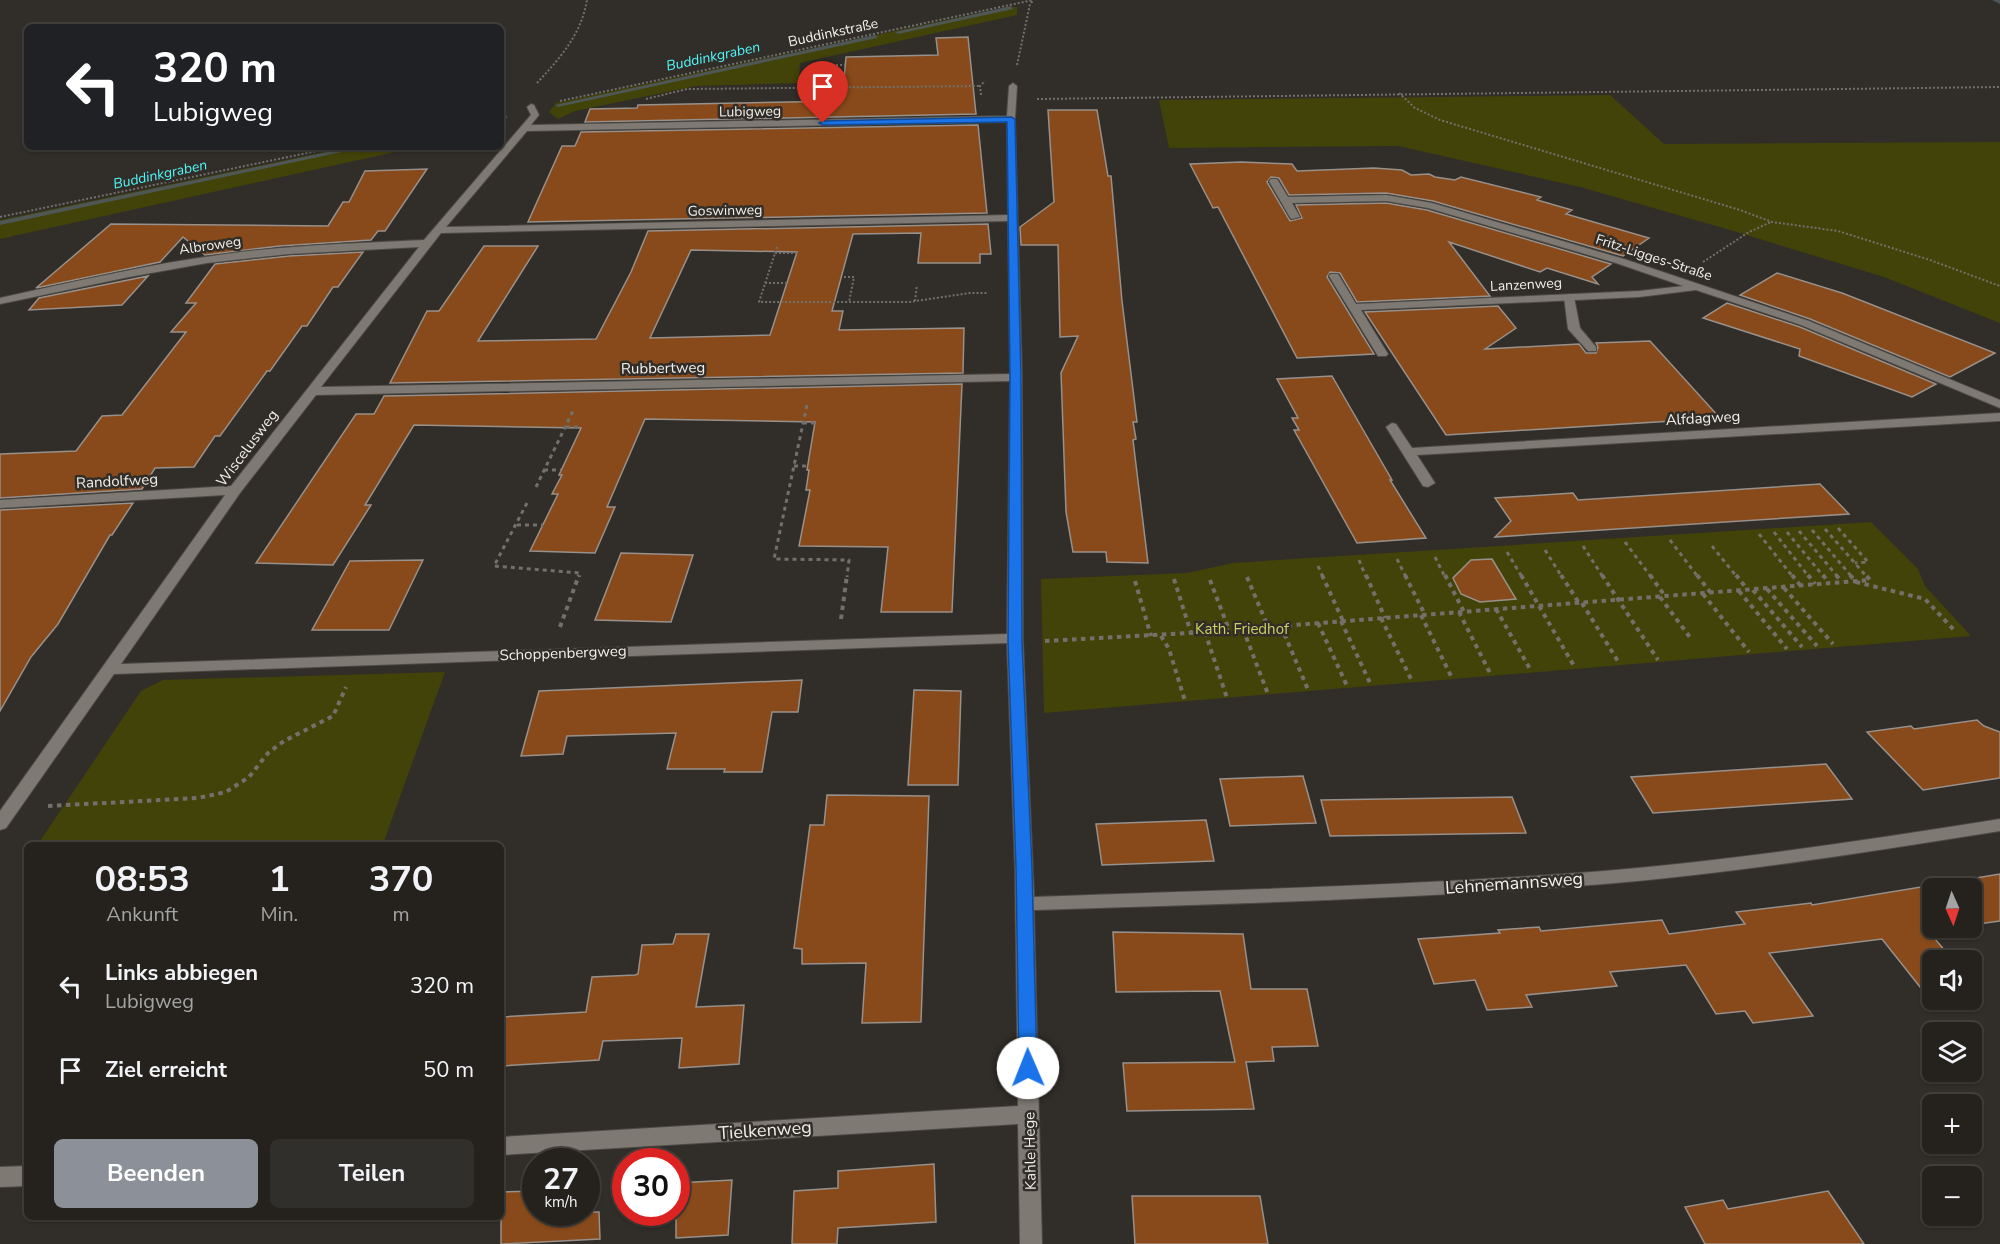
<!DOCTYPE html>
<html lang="de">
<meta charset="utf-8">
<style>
:root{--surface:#25221e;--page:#312f2b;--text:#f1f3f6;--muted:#a3a4a4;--line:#423f3c;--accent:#8c9099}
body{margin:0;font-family:"Nunito Sans",sans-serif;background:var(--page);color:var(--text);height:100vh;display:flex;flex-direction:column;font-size:22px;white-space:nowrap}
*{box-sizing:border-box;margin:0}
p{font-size:20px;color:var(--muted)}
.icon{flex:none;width:33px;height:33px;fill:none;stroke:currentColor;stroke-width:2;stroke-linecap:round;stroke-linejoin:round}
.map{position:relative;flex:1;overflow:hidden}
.drawer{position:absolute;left:24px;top:842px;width:480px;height:378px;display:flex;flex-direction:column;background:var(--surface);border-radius:9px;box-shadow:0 2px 4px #0004,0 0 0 2px var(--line)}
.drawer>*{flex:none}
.top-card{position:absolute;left:24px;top:24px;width:480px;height:126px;border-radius:9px;box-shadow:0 2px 4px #0004,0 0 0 2px var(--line);background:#202124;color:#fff;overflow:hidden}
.needle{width:39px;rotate:177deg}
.tools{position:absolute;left:1922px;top:878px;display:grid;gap:12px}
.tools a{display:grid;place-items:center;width:60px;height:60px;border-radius:9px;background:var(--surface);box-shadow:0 2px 4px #0004,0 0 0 2px var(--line);font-size:30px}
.speed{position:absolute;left:522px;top:1148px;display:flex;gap:12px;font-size:30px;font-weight:700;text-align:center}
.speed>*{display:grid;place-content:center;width:78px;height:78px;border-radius:50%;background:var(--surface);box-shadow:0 2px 4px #0004,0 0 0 2px var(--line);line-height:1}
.speed small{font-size:15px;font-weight:400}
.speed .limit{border:9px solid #d22;background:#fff;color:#111}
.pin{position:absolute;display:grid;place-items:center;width:51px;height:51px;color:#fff;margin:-62px -26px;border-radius:50% 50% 50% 0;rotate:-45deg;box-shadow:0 0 6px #0007}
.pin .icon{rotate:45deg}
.me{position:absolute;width:66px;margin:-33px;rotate:359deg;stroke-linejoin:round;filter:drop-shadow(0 0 4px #0008)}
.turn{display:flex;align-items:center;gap:21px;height:126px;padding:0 30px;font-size:27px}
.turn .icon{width:78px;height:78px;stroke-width:2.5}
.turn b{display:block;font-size:42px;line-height:51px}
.eta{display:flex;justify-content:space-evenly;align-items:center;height:102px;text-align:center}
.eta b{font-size:36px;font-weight:700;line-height:42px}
.button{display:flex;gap:12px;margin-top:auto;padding:12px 30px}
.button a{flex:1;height:69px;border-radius:9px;background:var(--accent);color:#fff;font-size:24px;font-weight:700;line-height:69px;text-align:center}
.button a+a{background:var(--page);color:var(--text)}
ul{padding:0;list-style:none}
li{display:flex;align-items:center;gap:18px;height:84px;padding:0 30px}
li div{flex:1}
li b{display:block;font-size:22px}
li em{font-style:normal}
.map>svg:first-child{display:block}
.green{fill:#424309}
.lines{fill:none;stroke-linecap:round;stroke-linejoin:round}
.stream{fill:#4e5756;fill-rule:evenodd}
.building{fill:#884a1a;stroke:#98908b;stroke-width:1.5;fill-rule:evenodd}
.service-casing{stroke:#4d4a45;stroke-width:2}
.minor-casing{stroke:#4d4a45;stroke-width:2}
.path-far2{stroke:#73706b;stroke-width:2;stroke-dasharray:2 2;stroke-linecap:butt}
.path-far1{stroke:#73706b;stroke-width:3;stroke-dasharray:4 4;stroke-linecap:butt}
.path{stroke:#73706b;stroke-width:4;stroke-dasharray:4.5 4.5;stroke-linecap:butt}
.service{fill:#7e7972;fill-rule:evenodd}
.minor{fill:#7e7972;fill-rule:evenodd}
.route{fill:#1a73e8;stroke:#114b97;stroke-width:1.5}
.labels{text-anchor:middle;stroke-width:5;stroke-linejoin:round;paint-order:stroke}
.far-street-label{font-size:14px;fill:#f2efeb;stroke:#312d28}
.far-water-label{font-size:14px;font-style:italic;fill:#50f7fa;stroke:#312d28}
.street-label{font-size:15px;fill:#f2efeb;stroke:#312d28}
.park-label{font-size:15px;fill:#cdd163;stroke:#312d28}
.near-street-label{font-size:18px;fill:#f2efeb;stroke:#312d28}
</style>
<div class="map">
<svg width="2000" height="1244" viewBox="0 0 2000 1244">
<rect width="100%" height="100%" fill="#312d28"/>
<!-- green -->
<path class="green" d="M1008 7H1017V15L800 63 799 83 696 86 575 111 558 119 549 112 556 103Z
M1610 95 1664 144 2000 142V323L1884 277 1730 230 1580 187 1398 146 1169 148 1159 100Z
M348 147H401L395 152 0 239V220Z
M1871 522 1918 569 1925 586 1971 636 1044 713 1041 579 1187 573 1233 563Z
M445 672 384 841 290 844H38L141 691 163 680Z"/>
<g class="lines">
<!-- stream -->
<path class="stream" d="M1992 0H2000V4Z
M1011 6 1013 9 898 34 895 32Z
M875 35 878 37 877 38 558 107 555 105Z
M505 115 507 116V118L501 120V116Z
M351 147H365L0 225V221Z"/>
</g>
<!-- building -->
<path class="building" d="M968 37 976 114 585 122 590 109 637 108 638 105 842 101 846 57 938 55 936 38Z
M1048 110H1097L1108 176H1111L1122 301 1137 422H1133L1136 439 1133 440 1148 563 1107 562 1106 552H1073L1066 512 1061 373 1078 336 1060 337 1058 245H1021L1020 227 1054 202Z
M978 125 987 213 528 222 562 146H575L581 132Z
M1241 162 1292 164 1297 171 1374 168 1402 170 1411 175 1429 174 1435 177 1455 180 1461 177 1541 197 1537 200 1572 210 1566 214 1649 238 1623 256 1433 201 1386 193 1289 195 1279 178 1271 177 1267 182 1290 221 1302 218 1296 205 1386 203 1427 210 1611 264 1592 277 1598 284 1547 268 1540 272 1449 242 1490 296 1357 302 1340 273 1330 272 1327 277 1374 354 1297 358 1218 207 1213 208 1190 164Z
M427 169 385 231H378L371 240 280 246 205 255 183 237 160 262 36 288 111 224 328 226 343 202H349L365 171Z
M988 224 991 254H980V263H918L921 233 853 234 832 311H843L839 330 964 328 963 373 390 383 427 311H439L484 246H538L478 341 596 339 631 272 648 231ZM691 250 797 252 770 335 650 338Z
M363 252 338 287H333L307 326H302L270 371H267L220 436H215L194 467 155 468 142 489 0 498V454L76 451 102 416 122 415 186 332H171L196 303H186L215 264 289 256Z
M1777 273 1842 293 1995 353 1950 377 1810 319 1740 295Z
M148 276 122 305 29 310 39 298Z
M1727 303 1800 327 1936 384 1912 397 1799 356 1800 349 1703 318Z
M1498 306 1516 328 1485 349 1579 344 1586 353H1596L1598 347 1596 343 1650 341 1720 418 1446 435 1365 312Z
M1332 376 1392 480H1390L1426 538 1357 543 1294 430H1299L1292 418H1298L1277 379Z
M962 384 952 612H881L888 547 799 546 810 490H806L809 470H807L815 422 645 419 607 507H615L595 553 530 551 558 494H552L562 475H559L581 428 414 425 365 505H371L333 565 256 563 356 414H374L384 396Z
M1820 484 1849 514 1495 537 1511 521 1495 498 1573 493 1578 500Z
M133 503 112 535H110L58 624 31 657 0 711V510Z
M621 553 693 555 671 622 595 620Z
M1492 559 1516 599 1480 602 1461 594 1453 578 1471 560Z
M423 560 389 630H312L350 561Z
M802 680 798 712H772L762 772H724L725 769H667L676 733 567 736 563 754 521 756 539 691Z
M914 690 961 691 958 785H908Z
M1977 720 1984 726 2000 732V778L1923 790 1867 732 1911 726 1914 729Z
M1826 764 1852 799 1653 813 1631 777Z
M1303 776 1316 823 1230 826 1220 779Z
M827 795 929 796 921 1022 862 1023 866 963 802 964V949L794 948 810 825H824Z
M1512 797 1526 833 1330 836 1321 800Z
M1206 820 1214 861 1102 865 1096 824Z
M2000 874V921L1971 925V888H1932V927H1962L1929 932 1953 960H1932V1002L1882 939 1769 953 1813 1016 1753 1023 1745 1011 1716 1014 1686 965 1610 972 1617 986 1526 995 1532 1007 1487 1010 1475 980 1434 984 1418 939 1500 933 1498 930 1539 927 1541 931 1662 920 1669 934 1745 924 1736 912 1811 903 1812 905Z
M1113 932 1243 934 1251 989H1307L1318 1046 1272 1047 1274 1061 1246 1062 1254 1109 1127 1111 1123 1063 1235 1062 1220 991 1116 992Z
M676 934H709L696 1007 744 1005 739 1064 679 1068 682 1038 603 1041 599 1060 501 1066V1017L586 1012 592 977 635 975 638 974 642 945 673 944Z
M934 1164 936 1222 838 1228 837 1244H792L794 1191 838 1188V1171Z
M732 1180 728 1235 676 1238V1183Z
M536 1191V1212H599L600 1239 501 1244V1192Z
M1828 1191 1864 1244H1705L1685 1207 1723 1200 1728 1209Z
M1132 1196H1260L1268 1244H1135Z"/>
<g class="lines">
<defs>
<path id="service" d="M1569 294 1574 297 1580 328 1596 347V351H1588L1568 329 1564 297Z"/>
<path id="minor" d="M1013 83 1017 86 1015 119 1022 377 1023 642 1034 897C1224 890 1414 886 1604 871 1736 860 1868 840 2000 819V831C1868 852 1737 873 1604 884 1414 899 1224 904 1034 910L1042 1244H1020L1018 1124 501 1155V1137L1018 1106 1015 868 1007 643 114 674 6 828 0 830V811L225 495 0 508V500L231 486 419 247 289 254 207 263 129 277 0 304V298C77 281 154 263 233 253 296 245 360 243 424 240L531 115 527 107 531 104 534 105 539 115 531 125 1007 116 1009 86ZM1007 122 1008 215 446 227 527 131ZM1008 221 1010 374 321 387 441 233ZM1010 381 1007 634 121 664 240 493 316 395Z
M1271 179H1277L1288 197 1386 195 1432 203 1624 259 1809 321 2000 400V408L1801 325 1696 290 1639 297 1361 310 1388 354 1386 356H1378L1329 276 1330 274H1338L1356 304 1639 291 1683 286 1616 263 1428 208 1386 201 1292 203 1300 217 1291 219 1269 181Z
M2000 413V421L1417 455 1435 483 1428 487 1423 486 1386 427 1392 423 1396 424 1412 448Z
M27 1166V1186L0 1187V1167Z"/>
</defs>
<!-- service casing -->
<use href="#service" class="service-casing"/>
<!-- minor casing -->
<use href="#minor" class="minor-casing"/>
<!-- path-far2 -->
<path class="path-far2" d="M1017 65 1030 4 1034 0
M537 83C560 58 581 35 587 0
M834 84 835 65H845
M1399 93 1415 108 1440 120 1740 210 1772 222 1838 231 1930 260 2000 286
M981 95 980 86 985 81
M646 99 687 89 980 86
M1037 99 2000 87
M560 101 1033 0
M0 217 336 147
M777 247 759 302H909L970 293H987
M775 253H797
M1703 262 1749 232 1771 222
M844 277H854L849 302
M765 283H787
M915 301 917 285"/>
<!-- path-far1 -->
<path class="path-far1" d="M807 405 774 559 849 560 847 577
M803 423H815
M566 427H582
M794 466H807
M544 470H561
M536 487 573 411
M527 503 494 566 580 573 579 577
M517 525H543
M1838 528 1868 562 1855 563
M1825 529 1867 577
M1812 530 1852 577
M1799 531 1838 577
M1774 532 1809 577
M1787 532 1824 577
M1759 534 1793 577
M1670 540 1698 577
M1625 542 1651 577
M1583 546 1603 577
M1712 546 1737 577
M1545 550 1562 577
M1507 552 1522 577
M1435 557 1445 577
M1397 559 1406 577
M1359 560 1366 577
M1318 566 1323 577"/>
<!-- path -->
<path class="path" d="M1322 575 1343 621
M1366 575 1385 618
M1405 575 1425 615
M1445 575 1464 612
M1521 575 1574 666
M1561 575 1579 603
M1602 575 1658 660
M1650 575 1665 596
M1697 575 1710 592
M1736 575 1747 589
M1792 575 1800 585
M1808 575 1815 584
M1823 575 1829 583
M1836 575 1842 582
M1850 575 1856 582 1925 599 1954 630
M1247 577 1268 627
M1174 579 1191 633
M1210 580 1229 630
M1135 581 1151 636
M1784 588 1833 644
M1767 589 1817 646
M1753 590 1802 647
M1739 591 1787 649
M1703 594 1749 652
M1660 597 1692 640
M1582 603 1619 663
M1496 609 1530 669
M1459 612 1490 673
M1421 615 1451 676
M1381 618 1412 681
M841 619 847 575
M1341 621 1371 685
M1318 623 1348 688
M1281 626 1309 692
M560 627 579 575
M1243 629 1268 694
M1205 632 1227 698
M1161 636 1169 649 1185 701
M1045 641 1205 632 1870 580 1866 575
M48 806 198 798 226 792 249 777 268 753 284 741 333 716 346 687"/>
<!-- service -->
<use href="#service" class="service"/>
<!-- minor -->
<use href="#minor" class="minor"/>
</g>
<!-- route -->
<path class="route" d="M1011 117 1015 119 1021 377 1022 642 1032 868 1037 1068 1035 1074 1028 1076 1021 1074 1019 1068 1016 868 1008 642 1010 377 1007 122 823 125 819 123 823 121Z"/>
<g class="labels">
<!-- far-street labels -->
<g class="far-street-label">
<text transform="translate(833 32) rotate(-12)" y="5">Buddinkstraße</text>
<text transform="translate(750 111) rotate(-1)" y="5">Lubigweg</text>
<text transform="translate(725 210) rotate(-1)" y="5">Goswinweg</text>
<text transform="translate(210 245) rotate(-8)" y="5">Albroweg</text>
<text transform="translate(1654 257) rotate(18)" y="5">Fritz-Ligges-Straße</text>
<text transform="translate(1526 284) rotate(-3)" y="5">Lanzenweg</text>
</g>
<!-- far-water labels -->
<g class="far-water-label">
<text transform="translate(713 56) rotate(-12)" y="5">Buddinkgraben</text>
<text transform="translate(160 174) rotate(-12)" y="5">Buddinkgraben</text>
</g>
<!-- street labels -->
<g class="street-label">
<text transform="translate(663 368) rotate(-1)" y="5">Rubbertweg</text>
<text transform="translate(1703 418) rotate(-3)" y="5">Alfdagweg</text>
<text transform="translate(247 448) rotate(-53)" y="5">Wiscelusweg</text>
<text transform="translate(117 481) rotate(-3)" y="5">Randolfweg</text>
<text transform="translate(563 653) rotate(-2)" y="5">Schoppenbergweg</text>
<text transform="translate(1030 1151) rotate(-91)" y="5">Kahle Hege</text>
</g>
<!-- park labels -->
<g class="park-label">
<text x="1242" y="634">Kath. Friedhof</text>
</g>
<!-- near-street labels -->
<g class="near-street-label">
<text transform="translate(1514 883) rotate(-4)" y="6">Lehnemannsweg</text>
<text transform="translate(765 1130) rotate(-4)" y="6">Tielkenweg</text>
</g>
</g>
</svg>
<div class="tools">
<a><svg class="needle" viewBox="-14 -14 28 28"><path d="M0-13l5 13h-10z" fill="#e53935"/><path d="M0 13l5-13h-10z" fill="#a3a4a4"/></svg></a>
<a><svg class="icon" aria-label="sound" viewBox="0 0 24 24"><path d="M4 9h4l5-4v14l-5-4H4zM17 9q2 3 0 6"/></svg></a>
<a><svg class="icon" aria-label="layers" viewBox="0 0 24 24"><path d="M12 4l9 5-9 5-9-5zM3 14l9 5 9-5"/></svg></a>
<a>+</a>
<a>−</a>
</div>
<div class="speed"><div>27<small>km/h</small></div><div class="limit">30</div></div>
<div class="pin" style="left:823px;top:123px;background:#d93025"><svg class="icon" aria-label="arrive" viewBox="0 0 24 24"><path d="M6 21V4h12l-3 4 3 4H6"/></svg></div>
<svg class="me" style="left:1028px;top:1068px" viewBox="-20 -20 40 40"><circle r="19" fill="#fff"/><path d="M0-13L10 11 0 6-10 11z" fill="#1a73e8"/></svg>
<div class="top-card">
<div class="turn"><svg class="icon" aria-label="left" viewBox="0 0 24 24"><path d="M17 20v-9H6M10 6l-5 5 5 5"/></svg><div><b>320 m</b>Lubigweg</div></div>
</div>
<section class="drawer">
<div class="eta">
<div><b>08:53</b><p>Ankunft</p></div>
<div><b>1</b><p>Min.</p></div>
<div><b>370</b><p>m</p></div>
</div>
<ul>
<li><svg class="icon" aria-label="left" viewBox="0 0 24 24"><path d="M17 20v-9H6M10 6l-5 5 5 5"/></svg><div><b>Links abbiegen</b><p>Lubigweg</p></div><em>320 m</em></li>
<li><svg class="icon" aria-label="arrive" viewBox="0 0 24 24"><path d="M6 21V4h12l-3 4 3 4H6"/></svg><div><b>Ziel erreicht</b></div><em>50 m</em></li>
</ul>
<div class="button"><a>Beenden</a><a>Teilen</a></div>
</section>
</div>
